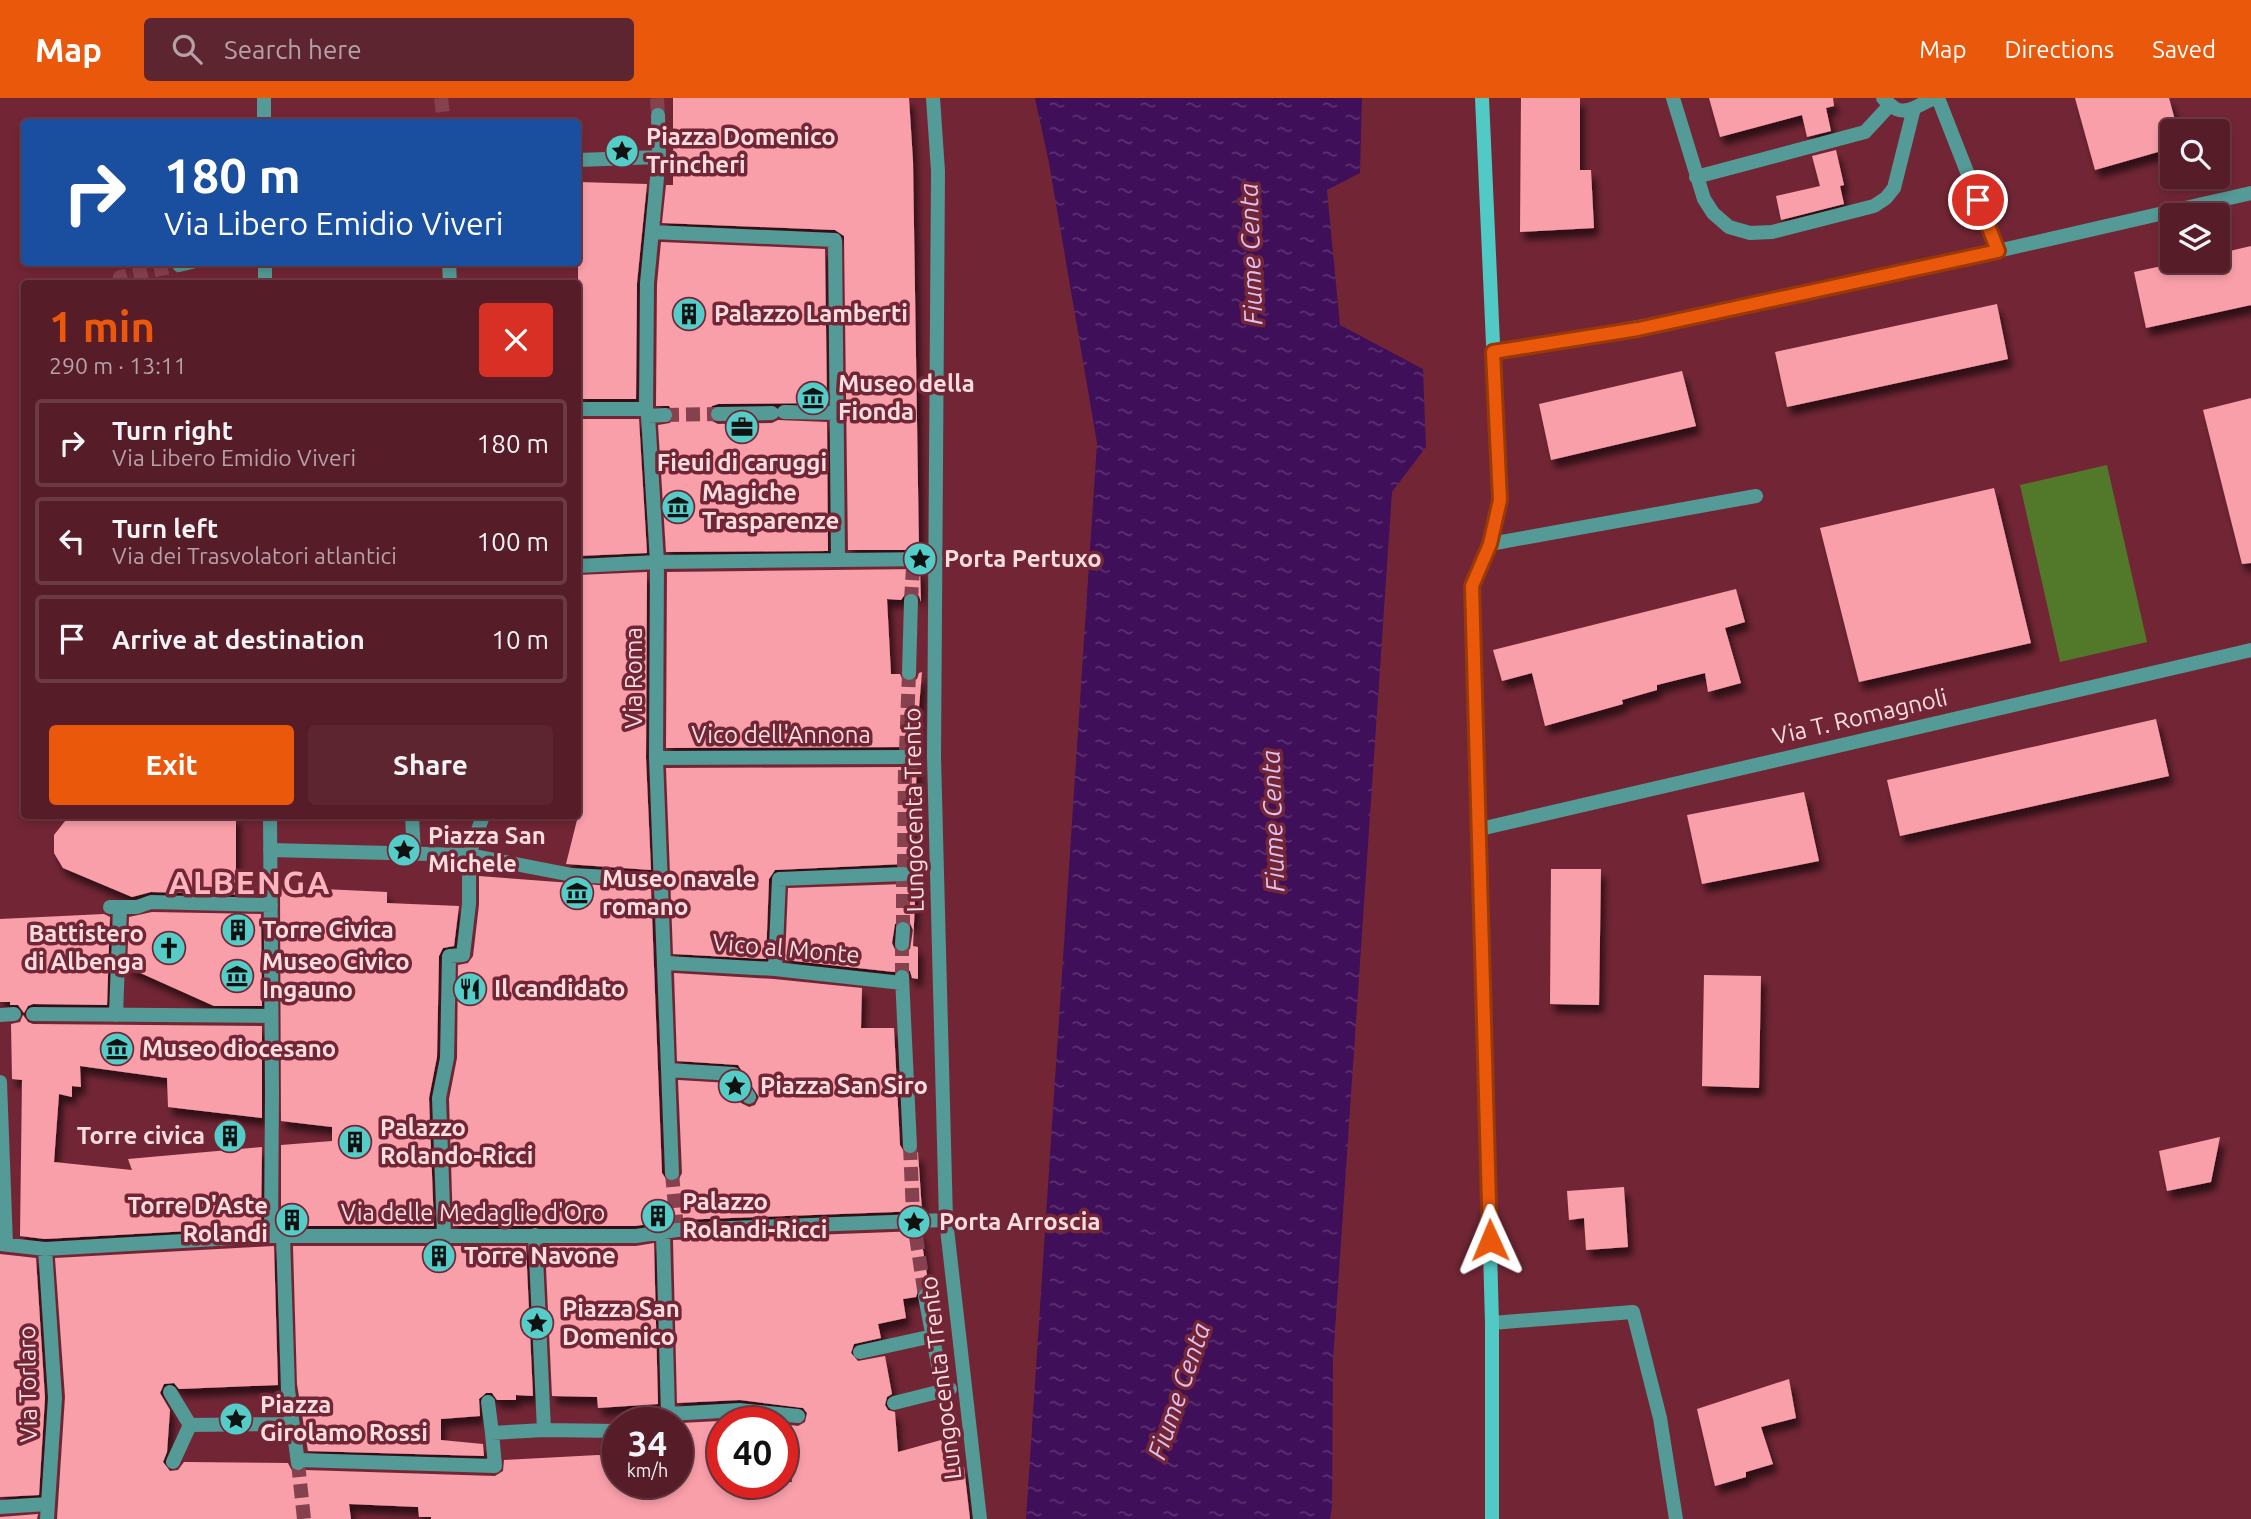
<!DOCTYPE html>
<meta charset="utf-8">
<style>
:root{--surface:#561c28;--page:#5c2530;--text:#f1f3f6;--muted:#b6a1a8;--line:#6c3a45;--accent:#ea580c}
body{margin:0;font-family:Ubuntu,sans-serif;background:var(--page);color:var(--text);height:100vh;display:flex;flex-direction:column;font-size:26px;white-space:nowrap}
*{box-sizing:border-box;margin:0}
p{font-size:23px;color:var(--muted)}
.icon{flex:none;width:38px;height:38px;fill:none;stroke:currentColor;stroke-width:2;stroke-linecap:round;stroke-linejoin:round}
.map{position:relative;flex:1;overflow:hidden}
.side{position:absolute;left:21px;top:182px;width:560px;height:539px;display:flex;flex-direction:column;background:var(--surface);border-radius:7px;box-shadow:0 4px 10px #0003,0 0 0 2px var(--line)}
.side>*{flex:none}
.hud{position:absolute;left:21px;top:21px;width:560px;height:147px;border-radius:7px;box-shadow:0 4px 10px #0003,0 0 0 2px var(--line);background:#1a4fa0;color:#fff;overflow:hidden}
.fabs{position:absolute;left:2160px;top:21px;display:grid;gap:14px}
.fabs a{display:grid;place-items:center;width:70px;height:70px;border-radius:7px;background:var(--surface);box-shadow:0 4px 10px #0003,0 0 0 2px var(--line);font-size:35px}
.speed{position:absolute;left:602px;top:1309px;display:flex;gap:14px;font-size:35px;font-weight:700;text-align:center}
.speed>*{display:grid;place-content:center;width:91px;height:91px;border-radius:50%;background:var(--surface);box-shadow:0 4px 10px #0003,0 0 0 2px var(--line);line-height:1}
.speed small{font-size:18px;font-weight:400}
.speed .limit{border:10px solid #d22;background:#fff;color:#111}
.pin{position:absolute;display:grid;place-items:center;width:60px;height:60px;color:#fff;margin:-30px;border:4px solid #fff;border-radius:50%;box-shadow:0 2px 7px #0007}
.me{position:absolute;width:77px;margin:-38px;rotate:359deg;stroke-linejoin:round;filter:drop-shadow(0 0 5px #0008)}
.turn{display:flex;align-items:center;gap:24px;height:147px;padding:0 28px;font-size:32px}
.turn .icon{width:91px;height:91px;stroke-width:2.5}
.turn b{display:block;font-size:49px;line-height:60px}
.round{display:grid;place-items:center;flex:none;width:74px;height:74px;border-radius:7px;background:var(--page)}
.summary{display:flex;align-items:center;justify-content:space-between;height:119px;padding:0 28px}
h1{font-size:42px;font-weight:700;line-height:52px;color:var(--accent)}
.action{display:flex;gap:14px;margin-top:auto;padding:14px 28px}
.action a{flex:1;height:80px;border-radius:7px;background:var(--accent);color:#fff;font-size:28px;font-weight:700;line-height:80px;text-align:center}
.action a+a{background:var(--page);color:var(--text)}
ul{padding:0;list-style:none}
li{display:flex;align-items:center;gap:21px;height:88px;margin:0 14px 10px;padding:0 14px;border:4px solid var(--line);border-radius:7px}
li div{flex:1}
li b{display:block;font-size:26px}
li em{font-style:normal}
header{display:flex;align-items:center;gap:42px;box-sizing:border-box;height:98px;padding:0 35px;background:var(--accent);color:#fff}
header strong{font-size:33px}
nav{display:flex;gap:38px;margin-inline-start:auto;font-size:24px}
.search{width:490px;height:63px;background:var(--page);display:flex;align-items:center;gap:18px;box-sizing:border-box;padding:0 24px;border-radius:7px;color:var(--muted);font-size:26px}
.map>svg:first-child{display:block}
.park{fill:#52782a}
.water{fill:url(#water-ripples)}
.building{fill:#f99faa;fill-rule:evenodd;filter:url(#shadow)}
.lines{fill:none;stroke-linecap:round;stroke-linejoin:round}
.street-tunnel{stroke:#86414f;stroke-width:14;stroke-dasharray:14 7;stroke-linecap:butt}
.lane{stroke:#549a96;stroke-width:14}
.street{stroke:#549a96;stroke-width:14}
.secondary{stroke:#51c9c4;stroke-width:14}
.route-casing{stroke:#983908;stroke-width:18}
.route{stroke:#ea580c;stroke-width:12}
.labels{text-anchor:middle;stroke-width:7;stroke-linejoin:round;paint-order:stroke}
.poi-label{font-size:24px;font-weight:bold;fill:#fadde0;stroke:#722635;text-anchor:start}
.street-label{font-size:24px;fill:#fadde0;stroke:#722635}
.water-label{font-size:26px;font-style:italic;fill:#dcbff0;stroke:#722635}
.district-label{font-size:32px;font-weight:bold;letter-spacing:2px;fill:#feb5bd;stroke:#722635}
</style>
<header>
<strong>Map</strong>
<div class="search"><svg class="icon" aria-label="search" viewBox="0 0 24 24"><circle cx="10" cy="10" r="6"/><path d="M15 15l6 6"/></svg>Search here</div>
<nav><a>Map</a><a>Directions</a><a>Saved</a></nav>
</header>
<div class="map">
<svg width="2251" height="1421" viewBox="0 0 2251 1421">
<defs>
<pattern id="water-ripples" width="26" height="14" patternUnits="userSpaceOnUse" patternTransform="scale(1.75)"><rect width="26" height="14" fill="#400f59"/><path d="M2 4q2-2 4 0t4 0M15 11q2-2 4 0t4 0" fill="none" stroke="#5c3271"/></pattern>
<filter id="shadow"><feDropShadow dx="4.5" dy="8" stdDeviation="3.5" flood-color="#0009"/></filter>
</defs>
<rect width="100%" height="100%" fill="#722635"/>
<!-- park -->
<path class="park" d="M2107 367 2147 544 2060 564 2020 387Z"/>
<!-- water -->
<path class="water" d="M1035 0H1362L1360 75 1327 92 1340 227 1423 271 1426 349 1392 394 1333 1262 1332 1409 1330 1421H1026L1097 345 1049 65Z"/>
<!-- building -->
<path class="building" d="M673 0H909L913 63 919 452H848L844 138 835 132 662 125 666 87H673Z
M1521 0H1580V72H1591L1594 130 1520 134Z
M1709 0H1833L1834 8 1826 10 1831 33 1807 39 1802 17 1720 39Z
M2075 0H2169L2178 33H2172V50L2095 72Z
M1836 52 1844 87 1840 88 1844 106 1781 122 1776 98 1820 88 1812 58Z
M578 84 647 86 637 185 636 301H578Z
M661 144 825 151 827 305 718 306 712 308 708 315 710 322 718 326 772 325 778 322 827 324 828 453 666 454 658 327 670 325 675 317 669 308H656L657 186Z
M2251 148V207L2146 230 2134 174 2185 163H2217V156Z
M1997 206 2008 261 1787 309 1775 254Z
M1682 273 1696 328 1551 362 1539 306Z
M2251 300V465L2242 466 2203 312Z
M578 321H639L647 455 578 458Z
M1994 390 2031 545 1859 584 1820 430Z
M920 471 921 504 919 498 912 493 906 495 901 502 887 501 891 576H900L903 583 909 585 917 581 919 575 922 574 915 656 911 651 906 649 666 650 667 474Z
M647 474 646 660 651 772 566 766 578 718V477Z
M1736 491 1745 524 1725 530 1741 585 1708 594 1705 575 1657 587V592L1622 602 1623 606 1545 628 1532 575 1502 583 1493 552Z
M2156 621 2169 678 1900 738 1887 682Z
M914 663V668H917L912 771 904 766 775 772 769 781 766 861 673 856 666 670 906 669Z
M1804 694 1819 763 1702 786 1687 717Z
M69 718H236V789H261V797L151 794 132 799 63 770 54 755V737Z
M1551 771H1601L1599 907 1550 906Z
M479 778 651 791 662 1075 668 1084 678 1083 682 1075 678 982 729 985 741 1005 749 1009 755 1007 759 999 738 967 677 963 674 875 774 881 862 890 861 930H894L900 1047 906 1057H911L918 1054 922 1113 677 1122 635 1128H453L449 1001 457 960 458 867 468 865 473 858 479 807Z
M912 781H916L913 848 918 849V881L912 880 910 873 902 869 894 874 785 862 788 790 904 786ZM903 821 909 823 913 832 910 851 902 856 896 854 892 845 895 826Z
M280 789 387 794V805L459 808 454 848 443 850 439 858 437 959 429 1000 434 1128H281V1047L332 1043V1029L281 1023Z
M152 814 261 816 262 908H214L127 869 129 819Z
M104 816 110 819 107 907 33 906 28 908 24 915 18 907H10V904H0V821Z
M1704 877 1761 878 1759 990 1702 988Z
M23 917 28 924 33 926 262 928V1020L168 1009 167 980 80 968 81 989 72 988V999L59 996 54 1064 132 1072 128 1061 262 1049 261 1129 45 1141 20 1138 22 982 12 981 11 926 20 924Z
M2220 1039 2211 1084 2167 1093 2159 1053Z
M1624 1089 1628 1149 1586 1152 1584 1120 1569 1122 1567 1093Z
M920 1133 929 1189 919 1190 916 1199 903 1201 906 1220 878 1226 881 1240 854 1246 851 1255 858 1263 885 1258 892 1296 887 1299 885 1307 888 1312 895 1314 898 1354 941 1342 950 1371 964 1369 970 1421H431V1419H419L418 1409 349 1406 351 1421H57L65 1299 55 1160 274 1148 278 1287 179 1291 174 1285 164 1286 160 1295 170 1312 167 1354 163 1364 170 1373 178 1372 184 1364 288 1365 291 1371 299 1375 305 1372 495 1378 503 1373 504 1362 598 1357 618 1359V1384H677L681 1325 739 1322 769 1325H723V1384H792L784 1326 798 1328 805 1324 807 1315 803 1310 740 1302 677 1305 673 1142Z
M654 1145 658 1306 598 1310 597 1299 552 1298 545 1148H636Z
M293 1148H526L533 1298 516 1297V1302H497L492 1295H486L479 1301 480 1318 441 1321V1342L483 1346 484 1358 308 1353 297 1286Z
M0 1156 36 1160 45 1300 39 1397 0 1399Z
M1789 1281 1796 1320 1761 1329 1773 1366 1746 1374V1379L1715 1388 1697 1311Z
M38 1416 37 1421H0V1419Z"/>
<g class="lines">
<!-- street-tunnel -->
<path class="street-tunnel" d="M441 0 444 24
M657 0 658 17
M122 186 120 179 179 167
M665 317 718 316
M911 503 913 469
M906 652 909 575
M904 770 905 668
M903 831V782
M902 879V846
M910 1048 913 1116
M672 1075 677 1132
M916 1138 925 1198
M298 1365 304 1421"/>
<!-- lane -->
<path class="lane" d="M1673 0 1704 101 1713 115 1729 129 1750 135 1772 134 1874 108 1886 100 1894 90 1914 10 1934 0
M1883 0C1894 11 1899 16 1914 10
M1696 79 1865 34 1890 7
M1490 446 1756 398"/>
<!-- street -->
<path class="street" d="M264 0V24
M933 0 938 73 934 659 946 1122 980 1421
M1938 0 1998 153
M658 17 659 59 647 185 646 311 648 318 657 464 656 660 672 1075
M578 62 659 59
M652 134 835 142 838 462
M265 164V186
M449 164 450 186
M179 167 192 164
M1493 254C1748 214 1999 152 2251 95
M578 311H646
M784 314 837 315
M718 316 772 315
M648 318 665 317
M578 468 657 464 936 461
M909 575 911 503
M656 660 906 659
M270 718 272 993 271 1138
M412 718 414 756
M1480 731 2251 552
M270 752 469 757 572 777 662 782
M110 809H137L151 804 271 807
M902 846 903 831
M666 865 775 871 902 885
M775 871 779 781 904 776
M902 879 910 1048
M33 916 271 918
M0 917 14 916
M116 917 120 810
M668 972 734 976 749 999
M0 984 6 1146
M663 1135 668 1316
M444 1137 439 1000 447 960 449 858 463 857 469 806V757L483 718
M535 1137 544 1332
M283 1138 288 1292 298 1365
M0 1146 45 1151 271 1138H636L677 1132 946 1122
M45 1151 55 1300 47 1421
M925 1198 943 1293
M1492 1225 1633 1214 1660 1320 1676 1421
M860 1254 933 1238
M170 1294 190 1327 292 1326
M488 1304 492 1335
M894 1305 950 1291
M668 1316 739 1312 798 1318
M657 1325 668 1316
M298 1362 495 1368 492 1335 544 1332 618 1333
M173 1364 190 1327
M0 1409 48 1406"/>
<!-- secondary -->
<path class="secondary" d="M1482 0 1500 402 1490 446 1472 488 1492 1225V1421"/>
</g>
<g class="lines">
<defs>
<path id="route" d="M1490 1142 1472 488 1490 446 1500 402 1493 254 1638 231 1998 153 1978 102"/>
</defs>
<!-- route casing -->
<use href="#route" class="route-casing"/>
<!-- route -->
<use href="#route" class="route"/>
</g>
<!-- icons -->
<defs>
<symbol id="sight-disc" viewBox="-11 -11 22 22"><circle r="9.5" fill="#54cdc8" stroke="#722635"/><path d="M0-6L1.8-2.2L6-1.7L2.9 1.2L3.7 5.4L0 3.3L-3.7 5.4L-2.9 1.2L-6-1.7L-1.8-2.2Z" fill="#111"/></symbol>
<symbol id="building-disc" viewBox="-11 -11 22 22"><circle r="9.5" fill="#54cdc8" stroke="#722635"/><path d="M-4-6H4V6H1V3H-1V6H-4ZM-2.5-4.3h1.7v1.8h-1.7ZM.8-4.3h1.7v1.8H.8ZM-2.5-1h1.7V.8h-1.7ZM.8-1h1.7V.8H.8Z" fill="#111"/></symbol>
<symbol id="museum-disc" viewBox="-11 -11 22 22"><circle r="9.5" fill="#54cdc8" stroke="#722635"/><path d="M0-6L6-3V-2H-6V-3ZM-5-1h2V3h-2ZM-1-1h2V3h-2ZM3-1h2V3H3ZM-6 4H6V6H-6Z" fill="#111"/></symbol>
<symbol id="office-disc" viewBox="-11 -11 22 22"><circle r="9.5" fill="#54cdc8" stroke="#722635"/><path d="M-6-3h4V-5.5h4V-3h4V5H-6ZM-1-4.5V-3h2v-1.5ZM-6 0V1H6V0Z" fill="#111"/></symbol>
<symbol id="church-disc" viewBox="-11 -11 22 22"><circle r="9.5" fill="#54cdc8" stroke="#722635"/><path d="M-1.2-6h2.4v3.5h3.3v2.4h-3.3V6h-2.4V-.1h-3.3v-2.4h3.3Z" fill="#111"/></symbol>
<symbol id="restaurant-disc" viewBox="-11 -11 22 22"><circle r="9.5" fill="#54cdc8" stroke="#722635"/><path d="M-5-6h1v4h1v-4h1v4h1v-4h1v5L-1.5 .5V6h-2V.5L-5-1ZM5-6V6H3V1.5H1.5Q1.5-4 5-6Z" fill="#111"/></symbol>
</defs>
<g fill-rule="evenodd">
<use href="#sight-disc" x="603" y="34" width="38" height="38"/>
<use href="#building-disc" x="670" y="197" width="38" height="38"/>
<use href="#museum-disc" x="794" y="281" width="38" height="38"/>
<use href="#office-disc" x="723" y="310" width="38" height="38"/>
<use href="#museum-disc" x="659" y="390" width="38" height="38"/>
<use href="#sight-disc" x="901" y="442" width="38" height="38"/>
<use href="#sight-disc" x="385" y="733" width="38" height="38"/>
<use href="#museum-disc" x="558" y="776" width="38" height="38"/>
<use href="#building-disc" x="219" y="813" width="38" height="38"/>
<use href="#church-disc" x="150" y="831" width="38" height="38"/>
<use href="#museum-disc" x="218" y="859" width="38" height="38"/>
<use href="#restaurant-disc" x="451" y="872" width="38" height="38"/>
<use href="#museum-disc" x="98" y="932" width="38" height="38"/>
<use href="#sight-disc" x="716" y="969" width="38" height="38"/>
<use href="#building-disc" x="211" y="1019" width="38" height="38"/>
<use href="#building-disc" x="336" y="1025" width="38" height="38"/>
<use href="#building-disc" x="639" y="1099" width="38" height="38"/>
<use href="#building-disc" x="273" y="1103" width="38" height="38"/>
<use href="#sight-disc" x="895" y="1105" width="38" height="38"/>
<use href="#building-disc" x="420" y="1139" width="38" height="38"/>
<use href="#sight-disc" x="518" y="1206" width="38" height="38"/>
<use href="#sight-disc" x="217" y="1302" width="38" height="38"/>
</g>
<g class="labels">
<!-- poi labels -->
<g class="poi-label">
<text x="646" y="47">Piazza Domenico<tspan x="646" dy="28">Trincheri</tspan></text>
<text x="714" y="224">Palazzo Lamberti</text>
<text x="838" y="294">Museo della<tspan x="838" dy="28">Fionda</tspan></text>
<text x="742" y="373" text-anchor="middle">Fieui di caruggi</text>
<text x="702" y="403">Magiche<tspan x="702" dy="28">Trasparenze</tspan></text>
<text x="944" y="469">Porta Pertuxo</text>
<text x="428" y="746">Piazza San<tspan x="428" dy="28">Michele</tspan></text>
<text x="602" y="789">Museo navale<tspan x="602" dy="28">romano</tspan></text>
<text x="262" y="840">Torre Civica</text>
<text x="144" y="844" text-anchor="end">Battistero<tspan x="144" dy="28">di Albenga</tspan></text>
<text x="262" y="872">Museo Civico<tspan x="262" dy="28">Ingauno</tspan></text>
<text x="494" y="899">Il candidato</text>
<text x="142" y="959">Museo diocesano</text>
<text x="760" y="996">Piazza San Siro</text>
<text x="380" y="1038">Palazzo<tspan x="380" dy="28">Rolando-Ricci</tspan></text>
<text x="205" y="1046" text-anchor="end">Torre civica</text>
<text x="682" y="1112">Palazzo<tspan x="682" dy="28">Rolandi-Ricci</tspan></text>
<text x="268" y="1116" text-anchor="end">Torre D'Aste<tspan x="268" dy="28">Rolandi</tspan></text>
<text x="939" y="1132">Porta Arroscia</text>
<text x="464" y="1166">Torre Navone</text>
<text x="562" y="1219">Piazza San<tspan x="562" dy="28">Domenico</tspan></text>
<text x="260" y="1315">Piazza<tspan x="260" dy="28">Girolamo Rossi</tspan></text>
</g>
<!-- street labels -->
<g class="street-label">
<text transform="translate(634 580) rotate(-90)" y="8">Via Roma</text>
<text transform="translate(1860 619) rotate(-13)" y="8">Via T. Romagnoli</text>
<text x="781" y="645">Vico dell'Annona</text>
<text transform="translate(914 712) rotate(-91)" y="8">Lungocenta Trento</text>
<text transform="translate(786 851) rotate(5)" y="8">Vico al Monte</text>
<text x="473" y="1123">Via delle Medaglie d'Oro</text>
<text transform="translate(941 1280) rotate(-97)" y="8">Lungocenta Trento</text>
<text transform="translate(28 1286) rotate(-91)" y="8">Via Torlaro</text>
</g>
<!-- water labels -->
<g class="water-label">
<text transform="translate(1251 156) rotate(-92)" y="9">Fiume Centa</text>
<text transform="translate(1273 723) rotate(-92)" y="9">Fiume Centa</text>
<text transform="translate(1179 1293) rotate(-71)" y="9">Fiume Centa</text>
</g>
<!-- district labels -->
<g class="district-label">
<text x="250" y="796">ALBENGA</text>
</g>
</g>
</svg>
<div class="fabs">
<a><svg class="icon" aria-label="search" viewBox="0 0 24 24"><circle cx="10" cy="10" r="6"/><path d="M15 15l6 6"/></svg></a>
<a><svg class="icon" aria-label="layers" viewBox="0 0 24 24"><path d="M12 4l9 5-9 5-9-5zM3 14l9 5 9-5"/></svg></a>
</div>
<div class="speed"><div>34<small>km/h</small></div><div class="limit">40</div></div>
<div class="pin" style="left:1978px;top:102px;background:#d93025"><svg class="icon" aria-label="arrive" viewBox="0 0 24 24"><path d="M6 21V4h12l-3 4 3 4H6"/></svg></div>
<svg class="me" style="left:1490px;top:1142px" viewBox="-20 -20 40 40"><path d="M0-17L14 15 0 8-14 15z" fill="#ea580c" stroke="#fff" stroke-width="4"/></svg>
<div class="hud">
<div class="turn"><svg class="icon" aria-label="right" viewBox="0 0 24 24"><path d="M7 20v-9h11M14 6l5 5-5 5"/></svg><div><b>180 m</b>Via Libero Emidio Viveri</div></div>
</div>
<section class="side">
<div class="summary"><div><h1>1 min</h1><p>290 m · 13:11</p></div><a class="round" style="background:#d93025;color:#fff"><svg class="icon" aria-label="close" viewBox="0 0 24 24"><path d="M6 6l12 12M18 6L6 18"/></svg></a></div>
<ul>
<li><svg class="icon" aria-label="right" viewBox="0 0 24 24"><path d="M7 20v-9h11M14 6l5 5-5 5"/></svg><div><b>Turn right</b><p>Via Libero Emidio Viveri</p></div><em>180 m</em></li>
<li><svg class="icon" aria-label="left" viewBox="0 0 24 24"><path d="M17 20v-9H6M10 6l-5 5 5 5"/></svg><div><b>Turn left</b><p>Via dei Trasvolatori atlantici</p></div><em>100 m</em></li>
<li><svg class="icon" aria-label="arrive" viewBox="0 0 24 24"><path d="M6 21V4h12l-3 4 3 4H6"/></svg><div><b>Arrive at destination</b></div><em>10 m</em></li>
</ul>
<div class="action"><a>Exit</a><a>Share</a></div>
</section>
</div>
